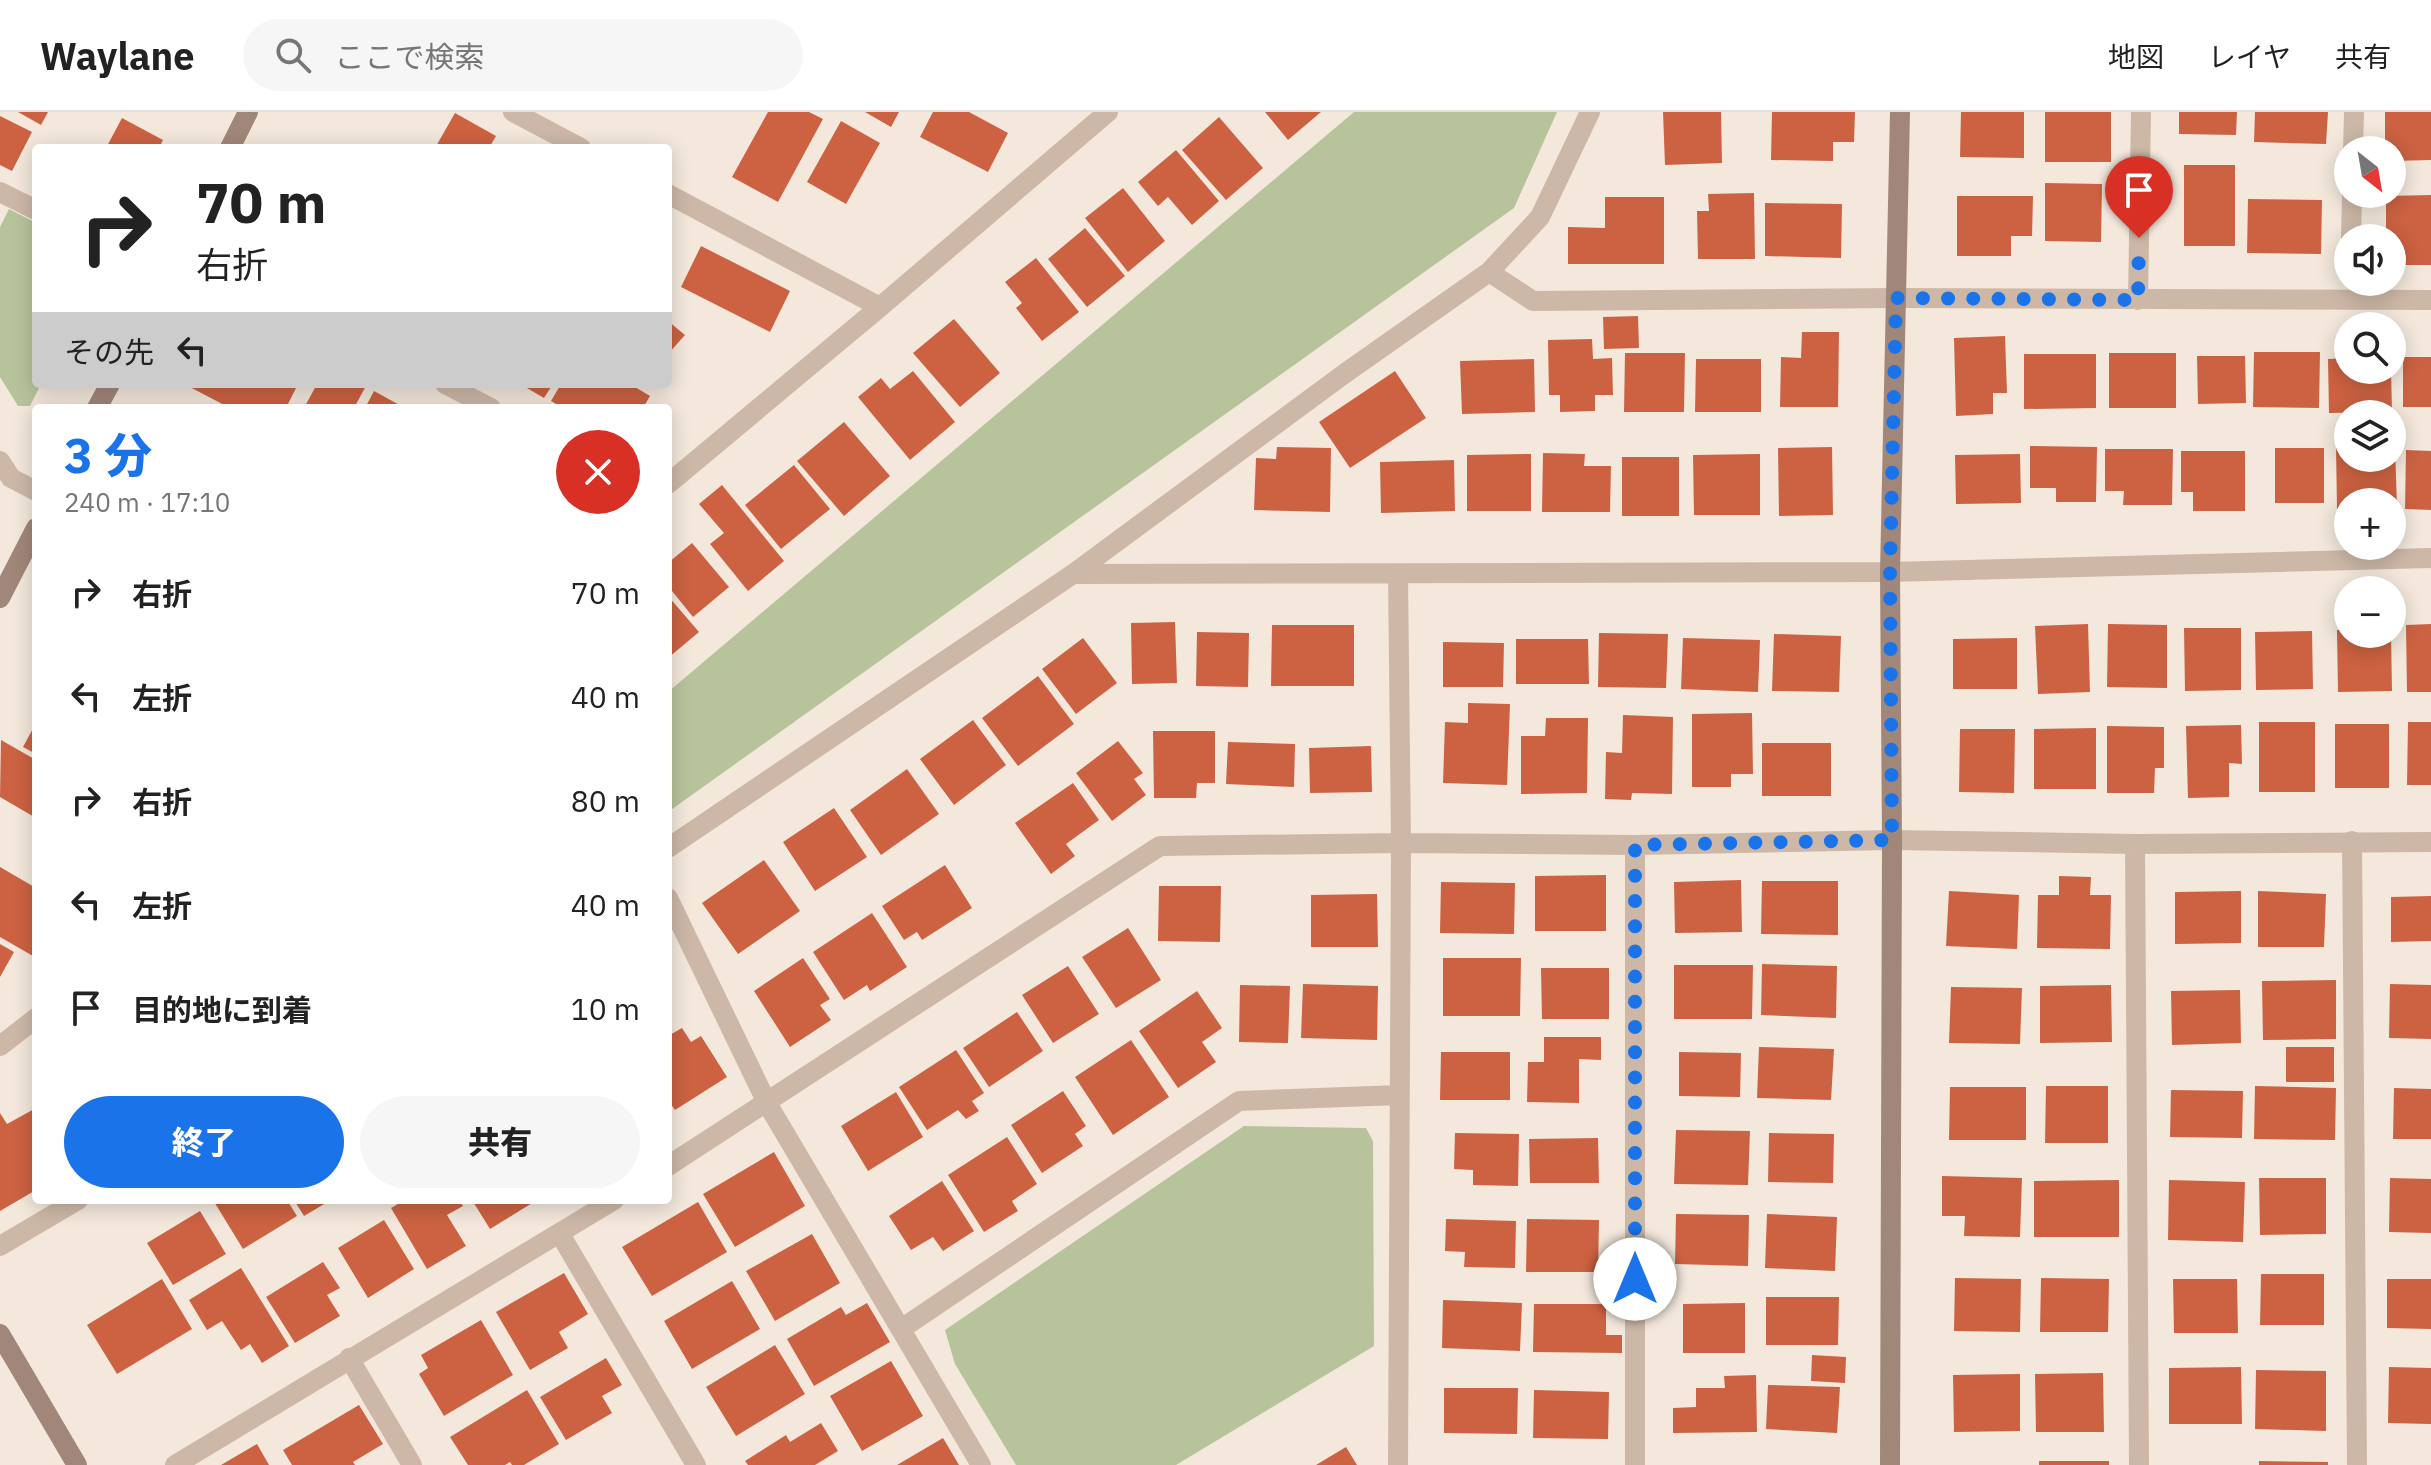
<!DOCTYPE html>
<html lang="ja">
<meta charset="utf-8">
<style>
:root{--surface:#fff;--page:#f6f6f6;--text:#222;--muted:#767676;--line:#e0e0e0;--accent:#1a73e8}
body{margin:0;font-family:"IBM Plex Sans","Noto Sans JP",sans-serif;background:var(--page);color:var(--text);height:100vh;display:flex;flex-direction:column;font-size:30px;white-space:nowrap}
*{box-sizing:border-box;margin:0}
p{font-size:26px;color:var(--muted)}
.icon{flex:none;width:44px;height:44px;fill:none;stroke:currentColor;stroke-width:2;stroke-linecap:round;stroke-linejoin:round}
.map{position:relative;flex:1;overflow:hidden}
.panel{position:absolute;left:32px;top:292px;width:640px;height:800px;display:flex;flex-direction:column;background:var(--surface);border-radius:8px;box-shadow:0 4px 20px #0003}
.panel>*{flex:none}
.top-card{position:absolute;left:32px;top:32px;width:640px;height:244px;border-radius:8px;box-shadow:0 4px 20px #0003;background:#fff;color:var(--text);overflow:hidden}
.needle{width:52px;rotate:149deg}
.fabs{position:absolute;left:2334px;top:24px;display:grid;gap:16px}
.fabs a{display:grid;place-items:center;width:72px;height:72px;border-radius:50%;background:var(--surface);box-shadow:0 4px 20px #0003;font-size:40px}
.pin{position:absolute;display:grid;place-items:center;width:68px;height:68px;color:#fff;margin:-82px -34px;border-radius:50% 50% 50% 0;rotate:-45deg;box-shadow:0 0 8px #0007}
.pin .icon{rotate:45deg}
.me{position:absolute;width:88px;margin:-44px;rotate:0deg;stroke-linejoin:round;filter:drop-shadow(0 0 6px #0008)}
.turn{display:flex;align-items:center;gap:28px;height:168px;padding:0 32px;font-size:36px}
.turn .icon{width:104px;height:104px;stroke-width:2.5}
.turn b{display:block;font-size:56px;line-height:68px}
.then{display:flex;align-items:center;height:76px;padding:0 32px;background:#0003;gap:16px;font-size:30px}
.round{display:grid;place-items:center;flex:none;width:84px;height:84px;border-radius:42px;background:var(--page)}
.head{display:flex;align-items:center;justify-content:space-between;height:136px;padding:0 32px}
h1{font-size:48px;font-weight:800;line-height:60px;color:var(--accent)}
.button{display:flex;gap:16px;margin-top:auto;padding:16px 32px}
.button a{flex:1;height:92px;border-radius:48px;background:var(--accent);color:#fff;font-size:32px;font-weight:800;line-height:92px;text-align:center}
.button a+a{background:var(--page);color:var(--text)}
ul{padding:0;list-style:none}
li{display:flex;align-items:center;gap:24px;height:104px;padding:0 32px}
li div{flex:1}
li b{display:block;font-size:30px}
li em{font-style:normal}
header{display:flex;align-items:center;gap:48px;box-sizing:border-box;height:112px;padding:0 40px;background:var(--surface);border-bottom:2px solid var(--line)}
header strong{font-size:38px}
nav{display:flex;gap:44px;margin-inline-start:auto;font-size:28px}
.search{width:560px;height:72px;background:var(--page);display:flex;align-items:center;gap:20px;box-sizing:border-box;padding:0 28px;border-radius:44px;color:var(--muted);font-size:30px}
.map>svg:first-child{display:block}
.green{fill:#b7c49b}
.building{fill:#cc6242}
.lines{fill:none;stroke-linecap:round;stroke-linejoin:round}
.street{stroke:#cdb8a7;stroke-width:20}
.secondary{stroke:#a18779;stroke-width:20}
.route{stroke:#1a73e8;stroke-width:14;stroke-dasharray:0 25.2}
</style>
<header>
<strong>Waylane</strong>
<div class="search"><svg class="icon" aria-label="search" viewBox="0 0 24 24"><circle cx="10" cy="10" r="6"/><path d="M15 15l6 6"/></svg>ここで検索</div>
<nav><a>地図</a><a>レイヤ</a><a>共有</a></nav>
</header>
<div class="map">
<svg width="2431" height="1353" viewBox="0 0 2431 1353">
<rect width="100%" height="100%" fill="#f4e8dc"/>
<!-- green -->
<path class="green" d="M1354 0H1557L1514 96 668 700V580Z
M9 97 36 111V272H41L30 294H18L0 265V115Z
M1244 1014 1366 1016 1373 1029 1374 1234 1176 1353H1016L955 1252 945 1218Z"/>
<!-- building -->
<path class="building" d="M18 0H48L41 13Z
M768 0H809L823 7 778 90 732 65Z
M865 0H899L891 15Z
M933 0H969L1008 21 988 60 920 25Z
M1265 0H1321L1288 28Z
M1663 0H1721L1722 51 1665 53Z
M1772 0H1855L1854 30H1833V49L1771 48Z
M1961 0H2024V46L1960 45Z
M2045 0H2111V50H2045Z
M2179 0H2237L2236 23 2179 22Z
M2255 0H2328L2326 32 2254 30Z
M2385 0H2431V48L2392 49V38H2385Z
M455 1 496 24 489 36H435Z
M0 4 32 20 12 59 0 53Z
M1219 5 1263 56 1226 88 1182 38Z
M122 6 163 28 159 36H106Z
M841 9 880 31 846 92 807 70Z
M1176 38 1219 89 1192 113 1168 85 1158 94 1138 70Z
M2184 53H2235V134H2184Z
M2045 71 2102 72 2101 130 2045 129Z
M1123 76 1165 129 1128 160 1085 106Z
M1754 81 1755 147H1698L1697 99H1709L1708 82Z
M2431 83V153H2392V126H2386V84Z
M1957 84H2033L2032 124H2011V144H1957Z
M1605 85H1664V152H1568V115L1605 116Z
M2248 87 2322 88 2321 142 2247 141Z
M1765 91 1842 92 1841 146 1765 144Z
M1085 116 1125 164 1087 195 1048 147Z
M701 134 790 179 770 220 681 175Z
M1036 146 1079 200 1042 229 1016 196 1022 191 1005 170Z
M1638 204 1639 236 1604 237 1603 205Z
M954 207 1000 261 960 295 913 241Z
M668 209 685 223 668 242Z
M1802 220H1839L1838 295H1780L1781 245 1801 246Z
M2005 224 2007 281H1993V302L1956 304 1954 226Z
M1592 227 1593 247 1612 246 1613 283H1595V299L1560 300V283H1549L1548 228Z
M2254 240H2320L2319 296 2253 295Z
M1625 241H1685L1684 300H1624Z
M2109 241H2176V296H2109Z
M2024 242H2096V296L2024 297Z
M2197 244H2245L2246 291 2198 292Z
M2403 245H2431V295H2403Z
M2348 246V258H2391L2392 300 2329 301 2328 247Z
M1534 247 1535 300 1462 302 1460 249Z
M1696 247H1761V300H1695Z
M913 259 955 310 910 348 858 285 881 266 890 277Z
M1395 259 1426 306 1350 356 1319 310Z
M184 272H298L286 296H230Z
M317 272H367L354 296H304Z
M520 272H553L544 286Z
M561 272H630L650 284 643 296H563L551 289Z
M374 279 405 296H365Z
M844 310 890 364 844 404 797 349Z
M2392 333H2395L2397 396H2392V390H2348V397H2337L2336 335 2348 334V346H2392Z
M2030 334 2097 335 2096 390H2056V376H2030Z
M1277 335 1331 336 1330 400 1254 398 1256 346 1276 347Z
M1832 335 1833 403 1779 404 1778 336Z
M2275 336H2324V391H2275Z
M2105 337H2173L2172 393H2123L2124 379H2105Z
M2406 338 2431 339V398L2405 397Z
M2181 339H2245V399H2193V380H2181Z
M1543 341 1585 342 1584 354H1611L1610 400H1542Z
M1531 342V399H1467V343Z
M1760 342V403H1694L1693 343Z
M2020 342 2021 391 1956 392 1955 343Z
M1622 345H1679V404H1622Z
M1454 348 1455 399 1381 401 1380 350Z
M794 353 830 397 781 437 745 393Z
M722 373 784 449 748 479 710 432 724 421 699 392Z
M692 431 729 475 693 505 668 474V451Z
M668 484 699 520 668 546Z
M1175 510 1177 571 1132 572 1131 511Z
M2088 512 2090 580 2038 582 2035 514Z
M2108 512 2167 513V576L2107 575Z
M2431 512V580H2407L2406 513Z
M1272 513H1354V574H1271Z
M2184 516H2241V578L2185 579Z
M2337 518H2348V522H2391L2392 579 2338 580Z
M2312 519 2313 577 2256 578 2255 520Z
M1197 520 1249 521 1248 575 1196 574Z
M1599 521 1668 522 1666 576 1598 575Z
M1774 522 1841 524 1839 580 1772 579Z
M1083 526 1117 571 1076 602 1042 557Z
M1683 526 1760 528 1758 580 1681 577Z
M2017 526V577H1953V527Z
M1516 527H1588L1589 572H1516Z
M1443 530 1504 531 1503 575H1443Z
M1038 564 1074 612 1018 654 982 606Z
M1468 591 1510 592 1507 673 1443 671 1445 610 1468 611Z
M1752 601 1753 662H1731V675H1692V602Z
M1623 603 1673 605 1672 682 1632 681 1631 688 1605 687 1606 640 1622 641Z
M1546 606H1588L1587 681 1521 682V624H1545Z
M973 608 1006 653 954 693 920 647Z
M2259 610H2315V680H2259Z
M2408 610H2431V673H2407Z
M36 611V642L23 635Z
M2335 612H2389V676H2335Z
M2241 613 2242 652 2229 651V685L2188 686 2186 614Z
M2107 614 2164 615V656H2155L2154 681H2107Z
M2096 616V677H2034V617Z
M1960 617H2015L2014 681 1959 680Z
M1153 619H1215V671H1197L1196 686H1154Z
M1 628 36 648V706L0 685Z
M1118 629 1143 661 1134 667 1146 683 1112 709 1076 661Z
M1228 630 1295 632 1294 675 1226 672Z
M1762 631H1831V684H1762Z
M1371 634 1372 680 1310 681 1309 636Z
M907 657 939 702 881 743 850 698Z
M1073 671 1099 708 1066 732 1075 744 1051 762 1015 711Z
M834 696 867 745 815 779 783 730Z
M764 748 800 799 738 842 702 791Z
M945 753 972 796 922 828 917 820 904 828 882 794Z
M0 755 36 776V840L33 844 0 825Z
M1606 763V819H1535V764Z
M2059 764 2091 765 2090 783H2111L2110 837 2037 836 2038 783H2059Z
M1741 768 1742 820 1675 821 1674 770Z
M1762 769H1838V823L1761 822Z
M1441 770 1515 771 1514 822 1440 821Z
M1159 774H1221L1220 830 1158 829Z
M1949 779 2019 783 2017 837 1946 834Z
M2241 779V831L2175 832V780Z
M2258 779 2326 782 2324 835H2258Z
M1377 782 1378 835H1311V783Z
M2431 784V829L2391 830V785Z
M872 801 907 855 870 879 867 873 844 888 813 840Z
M1128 816 1161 868 1116 896 1082 845Z
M0 832 14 840 0 865Z
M803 846 830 887 820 893 831 908 790 935 754 879Z
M1443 846H1521L1520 904H1443Z
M1762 852 1837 854 1836 906 1761 903Z
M1674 853H1753L1752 907H1674Z
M1068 854 1099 902 1053 931 1022 883Z
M1541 856H1609V907H1542Z
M2336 868V927L2263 928 2262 869Z
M1303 872 1378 874 1377 928 1301 926Z
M2390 872 2431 873V927L2389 926Z
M1240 873 1290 874 1288 931 1239 930Z
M2111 873 2112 930 2040 931V874Z
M1951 875 2022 876 2020 932 1949 931Z
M2240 878 2241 931 2172 933 2171 879Z
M1197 879 1222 916 1202 930 1216 950 1178 976 1139 919Z
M1017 900 1043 939 989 975 963 936Z
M682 916 691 930 701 924 727 965 675 998 668 988V924Z
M1544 925H1601V948L1579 947V991L1527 990 1528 950H1544Z
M1131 928 1169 985 1113 1023 1075 965Z
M1759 935 1834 937 1831 988 1757 986Z
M2286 935H2334V970H2286Z
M956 938 984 981 972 989 979 999 966 1007 958 998 927 1018 899 975Z
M1441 940H1510V988H1440Z
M1679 940 1741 941 1740 985 1679 984Z
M2046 974H2108V1031H2045Z
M2255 974 2336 976 2335 1028 2254 1027Z
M1950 975H2026V1028H1949Z
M2394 976 2431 977V1027H2393Z
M2171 978 2243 979 2242 1026 2170 1025Z
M1063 979 1086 1014 1075 1022 1083 1034 1042 1061 1011 1013Z
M896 980 923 1025 868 1059 841 1014Z
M36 996V1078L0 1099V1001L7 1012Z
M1676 1018 1750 1019 1748 1073 1674 1072Z
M1455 1021 1519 1022 1518 1074 1473 1073V1058L1454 1057Z
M1769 1021 1834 1022 1833 1071 1768 1070Z
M1007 1025 1037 1072 1012 1089 1018 1099 984 1120 948 1063Z
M1598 1026 1599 1071H1530L1529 1027Z
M774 1040 805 1094 735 1135 703 1082Z
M1942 1064 2022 1066 2020 1125 1964 1124 1965 1104H1942Z
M2259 1066H2326V1122L2260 1123Z
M2390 1066 2431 1067V1121L2389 1120Z
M2119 1068V1125H2034V1069Z
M2169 1068 2245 1070 2243 1130 2168 1128Z
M942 1069 974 1119 943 1139 933 1125 911 1138 889 1104Z
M213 1088H287L297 1104 243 1137Z
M294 1088H331L304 1104Z
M405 1088H459L463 1094 447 1103 466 1134 427 1157 391 1096Z
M472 1088H537L490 1117Z
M698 1090 727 1140 652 1184 622 1135Z
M200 1099 226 1142 173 1173 147 1131Z
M1676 1102 1749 1103 1748 1154 1675 1152Z
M1767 1102 1837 1105 1835 1159 1765 1156Z
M1446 1107 1516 1109 1515 1156 1464 1155 1465 1140 1445 1139Z
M1527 1107 1599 1108 1598 1160H1526Z
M384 1108 414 1157 368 1186 338 1136Z
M812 1122 840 1171 775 1209 746 1159Z
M323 1150 340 1176 327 1183 340 1204 295 1231 266 1185Z
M241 1156 289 1234 262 1251 250 1232 241 1238 222 1209 207 1218 189 1188Z
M564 1161 588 1202 559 1220 568 1236 530 1258 496 1200Z
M2261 1162H2324V1213H2260Z
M1955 1166 2021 1167 2020 1220 1954 1219Z
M2041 1166 2109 1167 2108 1220H2040Z
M162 1167 192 1217 117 1262 87 1213Z
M2173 1167H2237L2238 1221H2174Z
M2387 1167H2431V1217L2387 1216Z
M732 1169 760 1217 692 1257 664 1209Z
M1766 1185H1839L1838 1233H1766Z
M1443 1188 1522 1191 1520 1239 1442 1236Z
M867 1191 890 1230 814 1274 787 1227 841 1195 846 1203Z
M1745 1191V1241H1683V1192Z
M1534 1192H1606V1223H1622V1241L1533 1240Z
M481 1208 513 1263 444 1304 419 1262 428 1256 421 1243Z
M775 1233 805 1282 736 1324 706 1275Z
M1812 1243 1846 1245 1845 1271 1811 1269Z
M606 1246 622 1273 602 1284 612 1301 566 1328 540 1285Z
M891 1249 923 1304 862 1339 830 1284Z
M2241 1255 2242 1312H2169V1256Z
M2389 1255 2431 1256V1312L2388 1311Z
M2256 1258 2326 1259V1319L2255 1317Z
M2103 1261 2104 1320H2036L2035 1262Z
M2020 1262V1319L1954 1320 1953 1263Z
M1756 1263 1757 1320 1673 1321V1296L1696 1295V1276H1725L1724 1264Z
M1768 1273 1840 1275 1837 1321 1766 1317Z
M1444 1276H1518L1517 1322 1444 1321Z
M527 1278 559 1332 524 1353H512L510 1350 505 1353H468L450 1325Z
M1534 1278 1609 1280 1608 1327 1533 1326Z
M359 1293 383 1332 353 1350 355 1353H292L283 1338Z
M821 1311 838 1339 815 1353H748L745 1349 786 1323 790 1330Z
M943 1326 959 1353H897Z
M257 1332 269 1353H221Z
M1346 1335 1357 1353H1316Z
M2039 1349H2109V1353H2039Z
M2259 1349 2328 1350V1353H2259Z"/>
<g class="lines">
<!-- street -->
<path class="street" d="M513 0 581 36
M2353 38 2354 0
M0 80 36 98
M668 82 880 195
M2351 126 2352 82
M1489 160 1533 189 1896 186 2431 188
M2138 188 2141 0
M445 272 491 296
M0 349 11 366 36 379
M668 372 880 195 1108 0
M1073 462 1344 262 1489 160 1540 105 1590 0
M1398 462 1401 731 1398 1353
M2352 729 2357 1353
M2135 732 2139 1353
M1635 733V1353
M668 736 1073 462 1890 460 2431 446
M668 786 767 991 981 1353
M0 934 36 906
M668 1054 1160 734 1401 731 1635 733 1892 728 2135 732 2431 730
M560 1122 696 1353
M0 1134 78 1088
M901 1217 1239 989 1399 983
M349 1246 412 1353
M175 1353 614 1088"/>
<!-- secondary -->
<path class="secondary" d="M230 36 248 0
M97 296 110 272
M0 486 36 416
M0 1222 77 1353
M1890 1353 1892 728 1890 460 1900 0"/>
</g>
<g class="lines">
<!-- route -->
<path class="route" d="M1635 1167V733L1892 728 1890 460 1896 186 2138 188 2139 126"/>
</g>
</svg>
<div class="fabs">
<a><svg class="needle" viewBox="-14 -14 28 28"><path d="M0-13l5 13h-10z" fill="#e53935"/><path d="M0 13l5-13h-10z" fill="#767676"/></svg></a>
<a><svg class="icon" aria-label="sound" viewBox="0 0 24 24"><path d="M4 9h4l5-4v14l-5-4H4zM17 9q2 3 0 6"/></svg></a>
<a><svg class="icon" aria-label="search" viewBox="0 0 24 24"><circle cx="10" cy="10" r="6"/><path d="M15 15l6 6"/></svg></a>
<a><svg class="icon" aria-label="layers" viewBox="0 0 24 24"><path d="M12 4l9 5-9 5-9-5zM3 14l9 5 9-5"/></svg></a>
<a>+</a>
<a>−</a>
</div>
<div class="pin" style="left:2139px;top:126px;background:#d93025"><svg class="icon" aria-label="arrive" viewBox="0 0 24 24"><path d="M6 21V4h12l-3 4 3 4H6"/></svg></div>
<svg class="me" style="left:1635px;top:1167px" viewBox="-20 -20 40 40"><circle r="19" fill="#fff"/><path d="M0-13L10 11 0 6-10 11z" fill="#1a73e8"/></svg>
<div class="top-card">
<div class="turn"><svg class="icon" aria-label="right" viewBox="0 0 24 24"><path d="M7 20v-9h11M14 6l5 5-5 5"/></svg><div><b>70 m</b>右折</div></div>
<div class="then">その先<svg class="icon" aria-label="left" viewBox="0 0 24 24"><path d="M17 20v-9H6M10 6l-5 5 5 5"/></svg></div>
</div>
<section class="panel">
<div class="head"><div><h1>3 分</h1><p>240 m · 17:10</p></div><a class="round" style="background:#d93025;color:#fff"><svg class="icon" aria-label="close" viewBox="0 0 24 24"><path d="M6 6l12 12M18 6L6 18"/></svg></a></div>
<ul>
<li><svg class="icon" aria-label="right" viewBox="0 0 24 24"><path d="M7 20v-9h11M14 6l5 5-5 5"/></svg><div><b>右折</b></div><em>70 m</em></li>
<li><svg class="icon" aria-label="left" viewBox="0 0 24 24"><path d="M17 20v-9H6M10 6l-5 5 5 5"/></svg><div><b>左折</b></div><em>40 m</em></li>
<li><svg class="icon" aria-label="right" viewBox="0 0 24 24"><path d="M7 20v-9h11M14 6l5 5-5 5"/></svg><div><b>右折</b></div><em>80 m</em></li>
<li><svg class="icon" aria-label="left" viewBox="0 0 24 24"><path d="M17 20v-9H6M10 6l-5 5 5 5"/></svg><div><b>左折</b></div><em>40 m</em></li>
<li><svg class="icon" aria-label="arrive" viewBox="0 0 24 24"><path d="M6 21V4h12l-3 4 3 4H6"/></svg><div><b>目的地に到着</b></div><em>10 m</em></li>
</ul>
<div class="button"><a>終了</a><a>共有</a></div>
</section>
</div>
